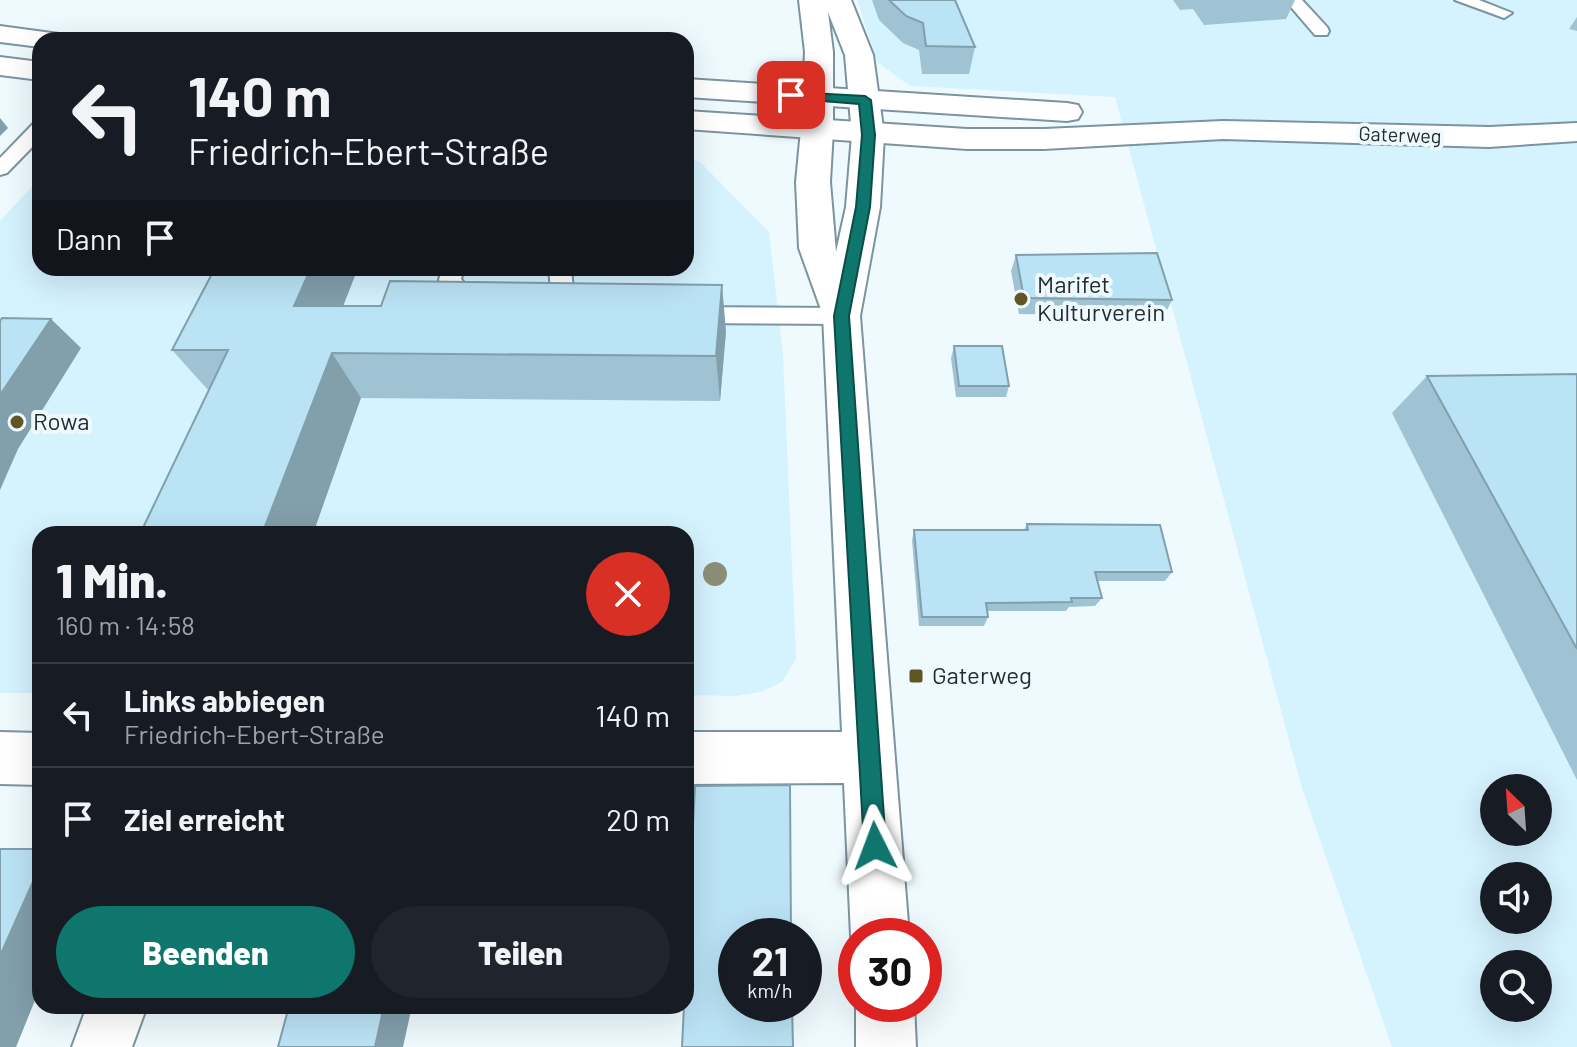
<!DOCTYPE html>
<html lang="de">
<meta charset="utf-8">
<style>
:root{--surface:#171b24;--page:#20242c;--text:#f1f3f6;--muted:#9ea1a6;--line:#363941;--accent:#0f766e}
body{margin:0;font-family:Barlow,sans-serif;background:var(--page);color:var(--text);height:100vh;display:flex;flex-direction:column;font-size:30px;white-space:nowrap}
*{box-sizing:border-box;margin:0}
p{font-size:26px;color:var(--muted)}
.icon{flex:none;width:44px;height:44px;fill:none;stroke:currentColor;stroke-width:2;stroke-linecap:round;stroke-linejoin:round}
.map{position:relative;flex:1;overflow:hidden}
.drawer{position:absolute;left:32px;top:526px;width:662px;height:488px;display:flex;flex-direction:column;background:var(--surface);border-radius:24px;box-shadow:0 8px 32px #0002}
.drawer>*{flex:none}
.guide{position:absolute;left:32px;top:32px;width:662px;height:244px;border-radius:24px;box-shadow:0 8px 32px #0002;background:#171b24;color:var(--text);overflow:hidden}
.needle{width:52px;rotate:335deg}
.fabs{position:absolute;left:1480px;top:774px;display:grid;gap:16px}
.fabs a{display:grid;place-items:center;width:72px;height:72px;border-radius:50%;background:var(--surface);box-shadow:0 8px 32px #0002;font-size:40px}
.speed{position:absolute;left:718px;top:918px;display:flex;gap:16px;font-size:40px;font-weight:700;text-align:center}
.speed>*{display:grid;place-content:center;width:104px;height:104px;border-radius:50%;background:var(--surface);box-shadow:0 8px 32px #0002;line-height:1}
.speed small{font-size:20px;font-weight:400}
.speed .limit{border:12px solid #d22;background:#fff;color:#111}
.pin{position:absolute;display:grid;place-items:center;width:68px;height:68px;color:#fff;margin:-34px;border-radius:16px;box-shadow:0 4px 12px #0006}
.me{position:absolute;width:88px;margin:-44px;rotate:357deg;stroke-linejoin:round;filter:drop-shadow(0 0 6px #0008)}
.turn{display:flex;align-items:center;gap:28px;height:168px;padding:0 24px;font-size:36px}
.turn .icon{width:104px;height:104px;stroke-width:2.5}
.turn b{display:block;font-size:56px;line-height:68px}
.then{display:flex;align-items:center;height:76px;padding:0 24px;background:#0003;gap:16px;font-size:30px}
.round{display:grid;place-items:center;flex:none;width:84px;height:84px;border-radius:42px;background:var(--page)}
.overview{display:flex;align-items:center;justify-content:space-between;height:136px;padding:0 24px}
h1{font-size:48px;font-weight:800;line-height:60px}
.primary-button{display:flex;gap:16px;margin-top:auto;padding:16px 24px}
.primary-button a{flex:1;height:92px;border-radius:48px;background:var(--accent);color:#fff;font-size:32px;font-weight:800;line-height:92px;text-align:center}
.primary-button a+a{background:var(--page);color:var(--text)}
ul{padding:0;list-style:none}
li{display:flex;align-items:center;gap:24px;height:104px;padding:0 24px;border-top:2px solid var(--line)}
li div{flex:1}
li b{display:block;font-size:30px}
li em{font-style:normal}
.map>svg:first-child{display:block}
.built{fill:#d5f2ff;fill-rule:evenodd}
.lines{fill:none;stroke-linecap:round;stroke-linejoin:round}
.service-casing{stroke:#7a94a0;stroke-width:4}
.minor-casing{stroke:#7a94a0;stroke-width:4}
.tertiary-casing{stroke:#7a94a0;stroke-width:4}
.secondary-casing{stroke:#7a94a0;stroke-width:4}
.service{fill:#fff;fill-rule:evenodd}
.minor{fill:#fff;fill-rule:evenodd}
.tertiary{fill:#fff;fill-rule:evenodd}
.secondary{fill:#fff;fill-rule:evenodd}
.tree{fill:#8e8e78}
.wall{fill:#a0c3d3}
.shaded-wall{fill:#829fac}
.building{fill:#bae3f5;stroke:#829fac;stroke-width:2}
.route{fill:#0f766e;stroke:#0a4d48;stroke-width:2}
.poi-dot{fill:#5f5622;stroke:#effaff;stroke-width:3}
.labels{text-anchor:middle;stroke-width:8;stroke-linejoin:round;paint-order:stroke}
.far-street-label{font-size:20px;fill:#222d32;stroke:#effaff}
.poi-label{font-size:24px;fill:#222d32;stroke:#effaff;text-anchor:start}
</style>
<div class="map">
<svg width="1577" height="1047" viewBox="0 0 1577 1047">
<rect width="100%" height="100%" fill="#effaff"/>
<!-- built -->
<path class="built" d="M857 0H1577V1047H1392L1302 788 1115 97 910 86 877 62ZM1494 788H1538V832H1494ZM1494 876H1538V920H1494ZM1494 964H1538V1008H1494Z
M686 156 700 162 769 232 783 355 796 659 782 682 760 692 736 696 686 695V534H40V693H0V221L40 178V268H686Z"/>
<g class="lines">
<defs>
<path id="service" d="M1285 0H1302L1327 27 1329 31 1327 35H1315Z
M1455 0H1479L1512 13 1504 18Z
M40 122V139L7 173 0 175V158L33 124Z
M442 268H464L461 279 476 298 483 300 486 306 483 312C461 318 449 296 439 280Z
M549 268H571L575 313 572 319H556L553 313Z
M689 307 841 308 849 310 852 316 849 322 841 324 689 323 681 321 678 315 681 309Z"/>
<path id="minor" d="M817 121 828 123 833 130 830 182 836 252 846 207 852 135 857 128 868 125 879 128 884 135 880 207 860 316 909 936H856V947L851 936 844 783 686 784V732H842L823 315 799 248 796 182 801 130 806 123Z
M0 732 40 733V785L0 784Z
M856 1000V1004H914L916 1047H856Z
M87 1006H147L132 1047H72Z"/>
<path id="tertiary" d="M799 0H851L873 55 884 135 879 142 868 145 857 142 852 135 845 55 828 12 833 52V130L828 137 817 139 806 137 801 130 805 52Z"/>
<path id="secondary" d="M0 26 59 34 63 40H40V47L0 42Z
M0 57 40 62V80L0 75Z
M686 79 1067 103 1078 105 1082 112 1078 119 1067 121 686 97Z
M686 111 967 129H1044L1223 121 1489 127 1577 123V141L1489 147 1223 139 1044 149H967L686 129Z"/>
</defs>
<!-- service casing -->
<use href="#service" class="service-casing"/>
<!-- minor casing -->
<use href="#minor" class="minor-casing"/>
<!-- tertiary casing -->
<use href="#tertiary" class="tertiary-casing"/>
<!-- secondary casing -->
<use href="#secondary" class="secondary-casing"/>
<!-- service -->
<use href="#service" class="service"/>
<!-- minor -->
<use href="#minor" class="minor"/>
<!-- tertiary -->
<use href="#tertiary" class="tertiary"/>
<!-- secondary -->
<use href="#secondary" class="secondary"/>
</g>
<!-- trees -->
<circle class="tree" cx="715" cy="574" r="12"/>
<!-- wall -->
<path class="wall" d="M872 0H955L975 47 969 74H922L919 50 903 43 879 20Z
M1173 0H1295L1286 19 1204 25 1193 9 1180 10Z
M1577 17V31L1569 29Z
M1016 255 1172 300 1164 316 1019 314 1011 271Z
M215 268H358L343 306 726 331 720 401 361 398 209 391 172 350Z
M954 346 1009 386 1006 397H956L951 358Z
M1577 374V780L1392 413 1427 376Z
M1027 524 1172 572 1165 581H1098L1102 598 1095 606 1069 607 1066 611H987L988 617 984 626H919L912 540 914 530H1024Z"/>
<!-- shaded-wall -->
<path class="shaded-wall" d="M0 118 8 128 0 136Z
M311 268H358L325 352 294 306Z
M722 285 726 331 720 401 716 356Z
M51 319 81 348 18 449 0 490V395Z
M332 353 361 398 313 534H262Z
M40 866V988L16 1047H0V956Z
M384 1006H412L403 1047H375Z"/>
<!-- building -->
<path class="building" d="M889 0H955L975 47 926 46 923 23 906 16Z
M1157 253 1172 300 1024 298 1016 255Z
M215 268H311L294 306H381L390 281 722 285 716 356 332 353 262 534H140L228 350H172Z
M2 318 51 319 0 395V321Z
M954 346H1002L1009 386H959Z
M1577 374V649L1427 376Z
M1027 524 1160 525 1172 572H1095L1102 598H1071L1072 602 986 603 988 617H922L914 530H1028Z
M790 785 791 936H736V1004H792L793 1047H682L684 1006H686V967L695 786Z
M0 849H40V866L0 956Z
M289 1006H384L375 1047H278Z"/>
<!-- route -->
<path class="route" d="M791 92 865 96 871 100 875 135 870 207 849 316 886 846 883 854 875 858 867 854 864 846 834 316 856 207 862 135 859 104 786 98V93Z"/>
<!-- markers -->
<g class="poi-dot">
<circle cx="1021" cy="299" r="8"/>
<circle cx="17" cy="422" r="8"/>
<rect x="908" y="668" width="16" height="16" rx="4"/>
</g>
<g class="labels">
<!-- far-street labels -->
<g class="far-street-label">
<text transform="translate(1400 135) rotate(2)" y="7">Gaterweg</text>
</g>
<!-- poi labels -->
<g class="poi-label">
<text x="1037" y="293">Marifet<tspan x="1037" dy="28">Kulturverein</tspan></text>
<text x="33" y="430">Rowa</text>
<text x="932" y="684">Gaterweg</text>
</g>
</g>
</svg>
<div class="fabs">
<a><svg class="needle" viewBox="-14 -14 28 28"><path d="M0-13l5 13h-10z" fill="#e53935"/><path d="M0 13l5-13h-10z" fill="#9ea1a6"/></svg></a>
<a><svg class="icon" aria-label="sound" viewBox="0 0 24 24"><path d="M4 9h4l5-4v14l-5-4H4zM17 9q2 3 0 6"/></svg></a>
<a><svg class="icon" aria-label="search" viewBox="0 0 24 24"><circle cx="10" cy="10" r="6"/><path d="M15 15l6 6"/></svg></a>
</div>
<div class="speed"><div>21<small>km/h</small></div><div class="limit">30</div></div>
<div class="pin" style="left:791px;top:95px;background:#d93025"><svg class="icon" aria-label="arrive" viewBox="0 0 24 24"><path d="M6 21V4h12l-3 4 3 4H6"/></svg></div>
<svg class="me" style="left:875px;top:846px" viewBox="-20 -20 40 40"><path d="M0-17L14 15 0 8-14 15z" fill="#0f766e" stroke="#fff" stroke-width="4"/></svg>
<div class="guide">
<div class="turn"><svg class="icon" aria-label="left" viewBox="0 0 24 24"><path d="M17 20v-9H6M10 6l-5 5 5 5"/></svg><div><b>140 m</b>Friedrich-Ebert-Straße</div></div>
<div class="then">Dann<svg class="icon" aria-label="arrive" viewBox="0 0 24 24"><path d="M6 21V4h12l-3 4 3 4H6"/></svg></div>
</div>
<section class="drawer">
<div class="overview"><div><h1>1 Min.</h1><p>160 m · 14:58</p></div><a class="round" style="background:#d93025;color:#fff"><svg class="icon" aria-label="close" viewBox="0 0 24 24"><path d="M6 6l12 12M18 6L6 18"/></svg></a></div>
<ul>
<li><svg class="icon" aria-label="left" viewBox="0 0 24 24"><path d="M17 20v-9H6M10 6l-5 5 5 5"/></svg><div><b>Links abbiegen</b><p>Friedrich-Ebert-Straße</p></div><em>140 m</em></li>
<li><svg class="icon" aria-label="arrive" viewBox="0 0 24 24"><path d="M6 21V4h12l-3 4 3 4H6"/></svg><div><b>Ziel erreicht</b></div><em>20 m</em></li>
</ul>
<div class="primary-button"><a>Beenden</a><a>Teilen</a></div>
</section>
</div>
